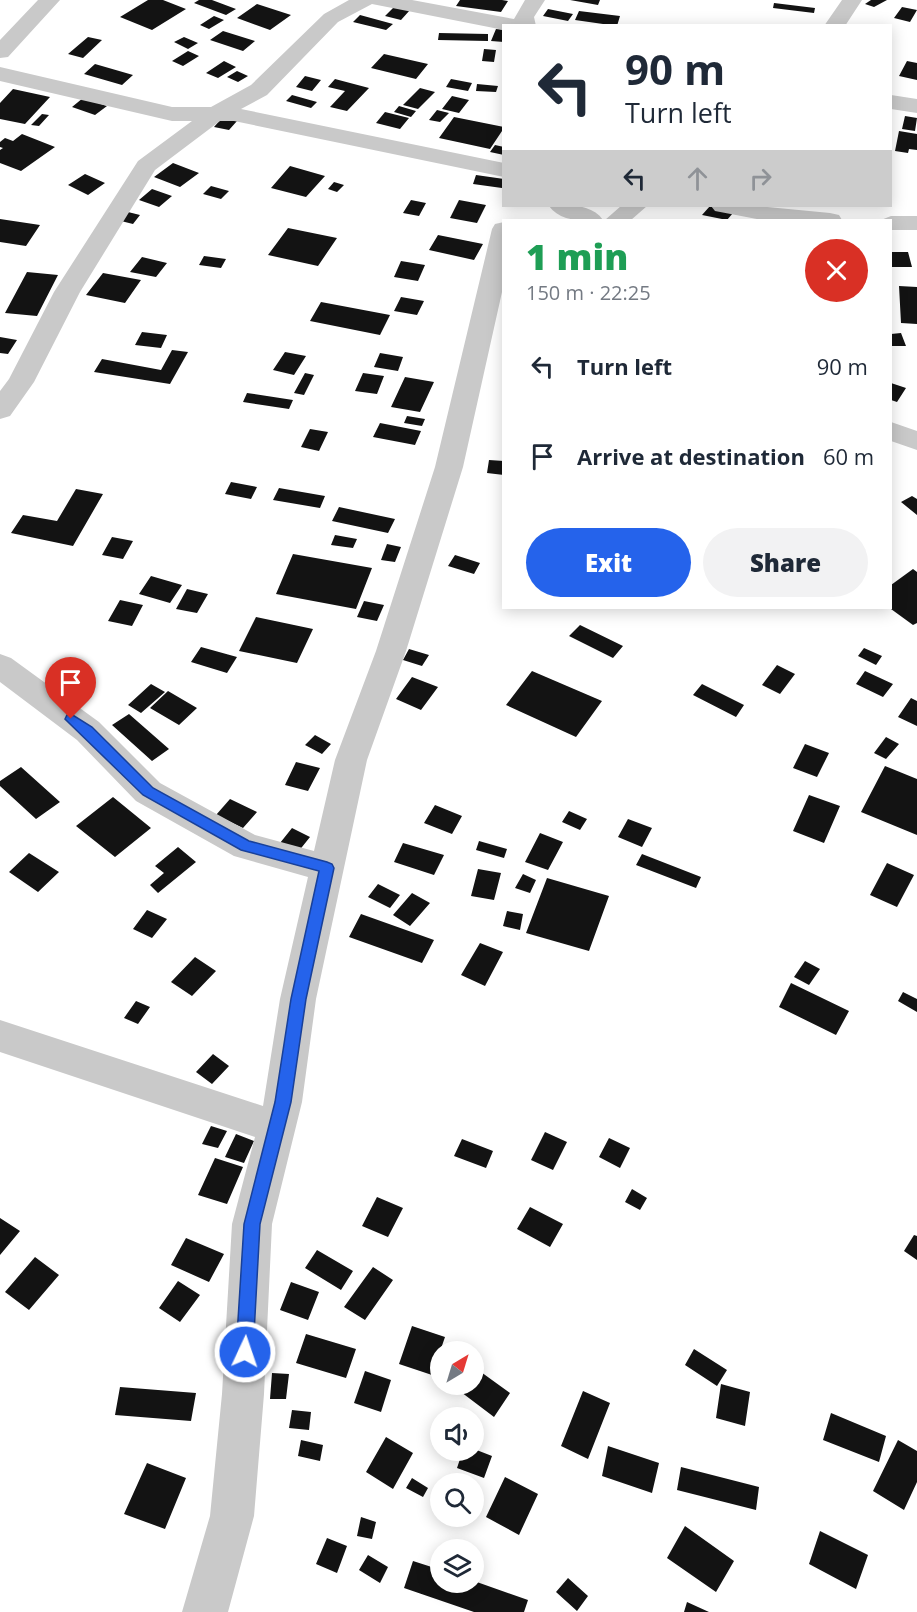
<!DOCTYPE html>
<meta charset="utf-8">
<style>
:root{--surface:#fff;--page:#f2f2f3;--text:#1f2937;--muted:#747a83;--accent:#2563eb}
body{margin:0;font-family:"Open Sans",sans-serif;background:var(--page);color:var(--text);height:100vh;display:flex;flex-direction:column;font-size:22px;white-space:nowrap}
*{box-sizing:border-box;margin:0}
p{font-size:20px;color:var(--muted)}
.icon{flex:none;width:33px;height:33px;fill:none;stroke:currentColor;stroke-width:2;stroke-linecap:round;stroke-linejoin:round}
.map{position:relative;flex:1;overflow:hidden}
.side{position:absolute;left:502px;top:219px;width:390px;height:390px;display:flex;flex-direction:column;background:var(--surface);border-radius:0px;box-shadow:0 3px 15px #0003}
.side>*{flex:none}
.banner{position:absolute;left:502px;top:24px;width:390px;height:183px;border-radius:0px;box-shadow:0 3px 15px #0003;background:#fff;color:var(--text);overflow:hidden}
.needle{width:39px;rotate:38deg}
.controls{position:absolute;left:430px;top:1341px;display:grid;gap:12px}
.controls a{display:grid;place-items:center;width:54px;height:54px;border-radius:50%;background:var(--surface);box-shadow:0 3px 15px #0003;font-size:30px}
.pin{position:absolute;display:grid;place-items:center;width:51px;height:51px;color:#fff;margin:-62px -26px;border-radius:50% 50% 50% 0;rotate:-45deg;box-shadow:0 0 6px #0007}
.pin .icon{rotate:45deg}
.me{position:absolute;width:66px;margin:-33px;rotate:3deg;stroke-linejoin:round;filter:drop-shadow(0 0 4px #0008)}
.turn{display:flex;align-items:center;gap:21px;height:126px;padding:0 24px;font-size:27px}
.turn .icon{width:78px;height:78px;stroke-width:2.5}
.turn b{display:block;font-size:42px;line-height:51px}
.lanes{display:flex;align-items:center;height:57px;padding:0 24px;background:#0003;justify-content:center;gap:30px;direction:ltr}
.lanes .off{opacity:.35}
.round{display:grid;place-items:center;flex:none;width:63px;height:63px;border-radius:32px;background:var(--page)}
.headline{display:flex;align-items:center;justify-content:space-between;height:102px;padding:0 24px}
h1{font-size:36px;font-weight:800;line-height:45px;color:#1e9e55}
.button{display:flex;gap:12px;margin-top:auto;padding:12px 24px}
.button a{flex:1;height:69px;border-radius:36px;background:var(--accent);color:#fff;font-size:24px;font-weight:800;line-height:69px;text-align:center}
.button a+a{background:var(--page);color:var(--text)}
ul{padding:0;list-style:none}
li{display:flex;align-items:center;gap:18px;height:90px;padding:0 24px}
li div{flex:1}
li b{display:block;font-size:22px}
li em{font-style:normal}
.map>svg:first-child{display:block}
.building{fill:#131313}
.lines{fill:none;stroke-linecap:round;stroke-linejoin:round}
.minor{fill:#c9c9c9;fill-rule:evenodd}
.route{fill:#2563eb;stroke:#184099;stroke-width:1.5}
</style>
<div class="map">
<svg width="917" height="1612" viewBox="0 0 917 1612">
<rect width="100%" height="100%" fill="#fff"/>
<!-- building -->
<path class="building" d="M148 0H163L186 9 152 30 120 17Z
M199 0H212L236 9 226 15 194 3Z
M460 0H502L508 1 501 12 456 6Z
M570 0H600L598 5Z
M871 0H887L874 7 865 4Z
M774 3 815 8 814 13 773 8Z
M257 4 291 15 270 30 237 18Z
M395 6 410 10 401 20 385 16Z
M902 7 917 10 910 22 894 18Z
M548 9 573 14 568 21 543 16Z
M579 11 620 16 617 26 575 20Z
M360 15 393 24 386 30 353 22Z
M214 16 224 20 209 29 200 25Z
M496 29 504 30V42L491 41Z
M223 31 255 41 243 51 210 40Z
M439 33 488 34V41L438 40Z
M88 37 102 40 83 58 68 54Z
M184 37 198 43 188 49 174 42Z
M484 49 496 50 494 62 482 61Z
M188 51 199 56 183 66 172 61Z
M384 54 428 64 416 79 371 68Z
M224 61 236 67 218 78 206 73Z
M907 61 917 63V80L899 76Z
M95 64 133 75 122 85 84 74Z
M237 71 248 76 238 82 227 77Z
M305 76 321 80 312 91 296 87Z
M335 79 369 88 347 111 330 107 345 91 328 87Z
M451 79 472 83 468 91 446 87Z
M477 84 498 86 496 92 476 91Z
M420 88 435 92 418 109 403 105Z
M13 89 50 97 25 124 0 119V103Z
M292 95 317 102 311 108 286 101Z
M452 96 469 100 459 113 442 109Z
M83 98 107 106 95 115 72 107Z
M399 106 416 111 411 117 394 112Z
M437 110 449 113 440 122 429 120Z
M385 112 409 118 400 129 376 123Z
M42 114 49 115 39 126 31 125Z
M905 116 917 118 915 131 902 129Z
M454 117 504 127V128L490 149 439 138Z
M222 118 237 121 229 130 214 127Z
M899 131 917 134V150L909 149 908 153 895 151Z
M22 134 55 147 21 171 0 163V150L3 148 0 147V142L5 138 13 141Z
M495 145 504 147V155L490 152Z
M173 163 199 173 180 187 154 177Z
M290 166 325 176 306 197 271 188Z
M85 174 105 183 88 195 68 185Z
M476 175 504 179 502 188 473 184Z
M334 182 344 185 337 192 328 189Z
M211 186 229 191 221 199 203 194Z
M152 189 172 196 159 207 139 200Z
M411 200 426 203 419 216 403 213Z
M459 200 486 205 477 223 450 218Z
M710 206 733 213 727 220 702 215Z
M128 212 140 215 133 224 121 221Z
M0 219 40 225 26 246 0 242Z
M288 228 337 238 318 266 268 255Z
M438 235 483 244 474 260 429 250Z
M891 252H908L912 267H891Z
M204 256 226 259 221 268 199 265Z
M142 257 167 263 156 277 130 272Z
M401 261 425 265 418 281 394 277Z
M27 272 58 275 37 316 5 313Z
M103 273 141 280 125 303 86 295Z
M899 286 917 287V324L901 323Z
M401 297 424 301 417 315 394 311Z
M321 302 390 315 380 335 310 321Z
M142 332 167 335 161 348 135 345Z
M901 333 906 346H891V334Z
M0 337 17 340 8 354 0 353Z
M172 350 188 352 170 384 94 372 102 359 161 370Z
M285 352 306 356 294 375 273 370Z
M380 353 403 357 398 371 374 367Z
M305 373 314 375 304 395 294 393Z
M363 373 384 376 377 394 355 391Z
M405 377 434 382 420 412 391 407Z
M891 383 906 388 897 402 891 400Z
M247 393 293 400 289 409 243 402Z
M407 416 425 419 422 426 404 423Z
M380 423 421 431 415 445 373 437Z
M310 429 328 432 319 451 301 447Z
M489 460 504 461V475L487 473Z
M231 482 257 487 251 499 225 494Z
M279 488 325 496 320 508 273 500Z
M76 489 103 494 73 546 11 533 23 515 57 521Z
M912 496 917 499V515L901 502Z
M339 507 395 519 388 533 332 521Z
M335 535 357 539 353 548 331 545Z
M112 537 133 541 123 559 102 555Z
M387 544 401 547 395 562 381 560Z
M293 554 372 568 356 609 276 594Z
M455 555 480 563 474 574 448 566Z
M913 569 917 572V623L913 625 891 609V585Z
M151 576 182 585 170 603 139 594Z
M187 589 208 594 197 613 176 609Z
M120 600 143 605 132 626 108 621Z
M364 601 384 605 377 621 357 617Z
M256 617 313 629 297 663 239 651Z
M580 625 623 646 613 658 569 636Z
M201 647 237 657 227 673 191 662Z
M864 648 882 656 876 665 858 656Z
M409 649 429 655 422 666 403 660Z
M777 665 795 674 780 694 762 685Z
M532 671 602 701 576 737 506 705Z
M865 671 893 684 883 697 856 684Z
M412 677 438 687 421 710 396 699Z
M151 684 165 692 141 713 128 705Z
M702 684 744 705 736 717 693 695Z
M168 691 197 708 179 725 150 708Z
M911 698 917 701V726L898 717Z
M129 714 169 749 152 761 112 725Z
M315 735 331 744 322 754 305 745Z
M886 737 899 744 886 759 874 753Z
M805 744 829 753 817 777 793 768Z
M296 762 320 768 308 791 285 785Z
M885 766 917 779V835L861 812Z
M21 767 60 802 36 819 0 786V781Z
M809 795 840 806 824 843 793 831Z
M113 797 151 828 115 857 76 826Z
M230 799 257 812 243 828 216 815Z
M435 805 462 816 452 834 424 823Z
M569 811 587 819 580 830 562 822Z
M628 819 652 828 642 847 618 837Z
M292 828 310 837 298 852 280 843Z
M540 833 563 842 548 870 525 862Z
M479 841 507 849 504 858 476 850Z
M403 843 444 855 434 875 394 862Z
M178 847 196 862 158 893 150 885 164 873 155 866Z
M29 853 59 872 38 892 9 872Z
M642 854 701 877 696 888 636 865Z
M887 863 914 875 897 907 870 895Z
M478 869 501 873 494 900 471 896Z
M523 874 536 880 530 893 515 888Z
M547 878 609 896 589 951 526 933Z
M378 884 400 895 390 908 368 897Z
M412 893 430 903 410 926 393 915Z
M147 910 167 919 152 938 133 929Z
M507 911 523 914 520 930 503 926Z
M361 914 434 940 422 963 349 937Z
M480 943 503 952 485 986 461 975Z
M195 957 216 971 192 996 171 982Z
M805 961 820 969 809 985 794 977Z
M791 983 849 1011 836 1035 779 1007Z
M903 992 917 999V1012L898 1001Z
M136 1001 150 1007 138 1024 124 1018Z
M213 1054 229 1066 212 1084 196 1072Z
M211 1126 227 1131 218 1148 202 1144Z
M545 1132 567 1142 553 1170 531 1160Z
M236 1134 254 1141 244 1163 225 1157Z
M609 1138 630 1148 620 1168 599 1157Z
M462 1139 493 1151 486 1168 454 1156Z
M215 1158 243 1167 227 1204 198 1195Z
M632 1189 647 1198 640 1210 625 1202Z
M377 1197 403 1208 388 1237 362 1226Z
M530 1207 563 1224 550 1247 517 1229Z
M0 1218 20 1231 0 1255Z
M914 1235 917 1236V1260L904 1251Z
M186 1238 224 1254 209 1282 171 1265Z
M317 1250 353 1271 341 1290 305 1268Z
M35 1257 59 1275 29 1310 5 1292Z
M373 1267 393 1280 365 1320 344 1307Z
M178 1281 200 1295 180 1322 159 1308Z
M291 1282 319 1292 308 1320 280 1310Z
M412 1326 445 1337 432 1375 399 1364Z
M306 1334 356 1349 346 1378 296 1363Z
M694 1349 727 1370 717 1386 685 1365Z
M474 1367 510 1393 494 1417 457 1389 460 1384H474Z
M365 1371 391 1380 381 1412 354 1403Z
M272 1373 289 1374 286 1399H270Z
M721 1384 750 1392 745 1426 716 1418Z
M120 1387 196 1393 191 1421 115 1415Z
M583 1391 610 1403 588 1459 561 1446Z
M292 1410 311 1412 309 1430 289 1428Z
M831 1413 886 1436 879 1462 823 1440Z
M386 1437 413 1453 393 1489 366 1472Z
M301 1440 323 1445 320 1461 298 1456Z
M898 1440 917 1451V1482L904 1510 873 1491Z
M608 1446 659 1463 652 1493 602 1476Z
M474 1449 492 1456 484 1478 457 1468 463 1450Z
M147 1463 186 1478 165 1529 124 1514Z
M681 1467 759 1487 756 1510 677 1490Z
M505 1477 538 1494 519 1535 486 1517Z
M412 1478 428 1488 423 1497 406 1488Z
M361 1517 376 1522 372 1539 357 1536Z
M685 1526 734 1561 716 1592 667 1558Z
M820 1531 868 1555 856 1589 809 1564Z
M327 1538 347 1546 337 1573 316 1564Z
M368 1555 388 1567 380 1583 359 1570Z
M413 1561 441 1570V1582L474 1581 528 1600 524 1612H474L404 1588Z
M568 1578 588 1596 577 1611 556 1592Z
M687 1602 709 1612H684Z"/>
<g class="lines">
<!-- minor -->
<path class="minor" d="M38 0H60L8 57 0 58V40Z
M349 0H412L514 19 525 0H545L534 17 536 26H504V30L372 4 338 22 267 95 241 109 504 163V177L234 121H220L155 170 80 292 34 382 10 416 0 419V391L9 379 54 292 138 161 192 121H172L0 81V67L172 107H211L251 85 324 14Z
M842 0H862L845 26H824Z
M891 95 917 99V113L891 109Z
M549 206C566 204 592 204 603 220 586 222 560 222 549 206Z
M621 206H647L631 220H605Z
M711 206H758L830 213 839 215 842 220H762L715 211Z
M891 216H917V230H891V220H881Z
M504 222V283L463 467 406 651 367 760 316 999 302 1102 272 1224 264 1394 254 1516 228 1612H182L210 1516 222 1394 232 1224 255 1137 0 1052V1020L263 1106 280 999 308 877 234 856 136 801 77 740 0 682V654L11 658 99 722 160 783 255 835 314 851 335 760 376 651 435 467 492 229 495 224Z
M891 422 917 431V450L891 441Z"/>
</g>
<!-- route -->
<path class="route" d="M71 714 92 727 153 788 249 841 327 862 332 864 334 868 306 999 291 1102 260 1224 253 1352 251 1358 245 1360 239 1358 236 1352 244 1224 275 1102 291 999 319 871 241 850 143 795 65 719 67 715Z"/>
</svg>
<div class="controls">
<a><svg class="needle" viewBox="-14 -14 28 28"><path d="M0-13l5 13h-10z" fill="#e53935"/><path d="M0 13l5-13h-10z" fill="#747a83"/></svg></a>
<a><svg class="icon" aria-label="sound" viewBox="0 0 24 24"><path d="M4 9h4l5-4v14l-5-4H4zM17 9q2 3 0 6"/></svg></a>
<a><svg class="icon" aria-label="search" viewBox="0 0 24 24"><circle cx="10" cy="10" r="6"/><path d="M15 15l6 6"/></svg></a>
<a><svg class="icon" aria-label="layers" viewBox="0 0 24 24"><path d="M12 4l9 5-9 5-9-5zM3 14l9 5 9-5"/></svg></a>
</div>
<div class="pin" style="left:71px;top:719px;background:#d93025"><svg class="icon" aria-label="arrive" viewBox="0 0 24 24"><path d="M6 21V4h12l-3 4 3 4H6"/></svg></div>
<svg class="me" style="left:245px;top:1352px" viewBox="-20 -20 40 40"><circle r="17" fill="#2563eb" stroke="#fff" stroke-width="3"/><path d="M0-11L8 9 0 5-8 9z" fill="#fff"/></svg>
<div class="banner">
<div class="turn"><svg class="icon" aria-label="left" viewBox="0 0 24 24"><path d="M17 20v-9H6M10 6l-5 5 5 5"/></svg><div><b>90 m</b>Turn left</div></div>
<div class="lanes"><svg class="icon" aria-label="left" viewBox="0 0 24 24"><path d="M17 20v-9H6M10 6l-5 5 5 5"/></svg><svg class="icon off" aria-label="ahead" viewBox="0 0 24 24"><path d="M12 20V5M6 11l6-6 6 6"/></svg><svg class="icon off" aria-label="right" viewBox="0 0 24 24"><path d="M7 20v-9h11M14 6l5 5-5 5"/></svg></div>
</div>
<section class="side">
<div class="headline"><div><h1>1 min</h1><p>150 m · 22:25</p></div><a class="round" style="background:#d93025;color:#fff"><svg class="icon" aria-label="close" viewBox="0 0 24 24"><path d="M6 6l12 12M18 6L6 18"/></svg></a></div>
<ul>
<li><svg class="icon" aria-label="left" viewBox="0 0 24 24"><path d="M17 20v-9H6M10 6l-5 5 5 5"/></svg><div><b>Turn left</b></div><em>90 m</em></li>
<li><svg class="icon" aria-label="arrive" viewBox="0 0 24 24"><path d="M6 21V4h12l-3 4 3 4H6"/></svg><div><b>Arrive at destination</b></div><em>60 m</em></li>
</ul>
<div class="button"><a>Exit</a><a>Share</a></div>
</section>
</div>
